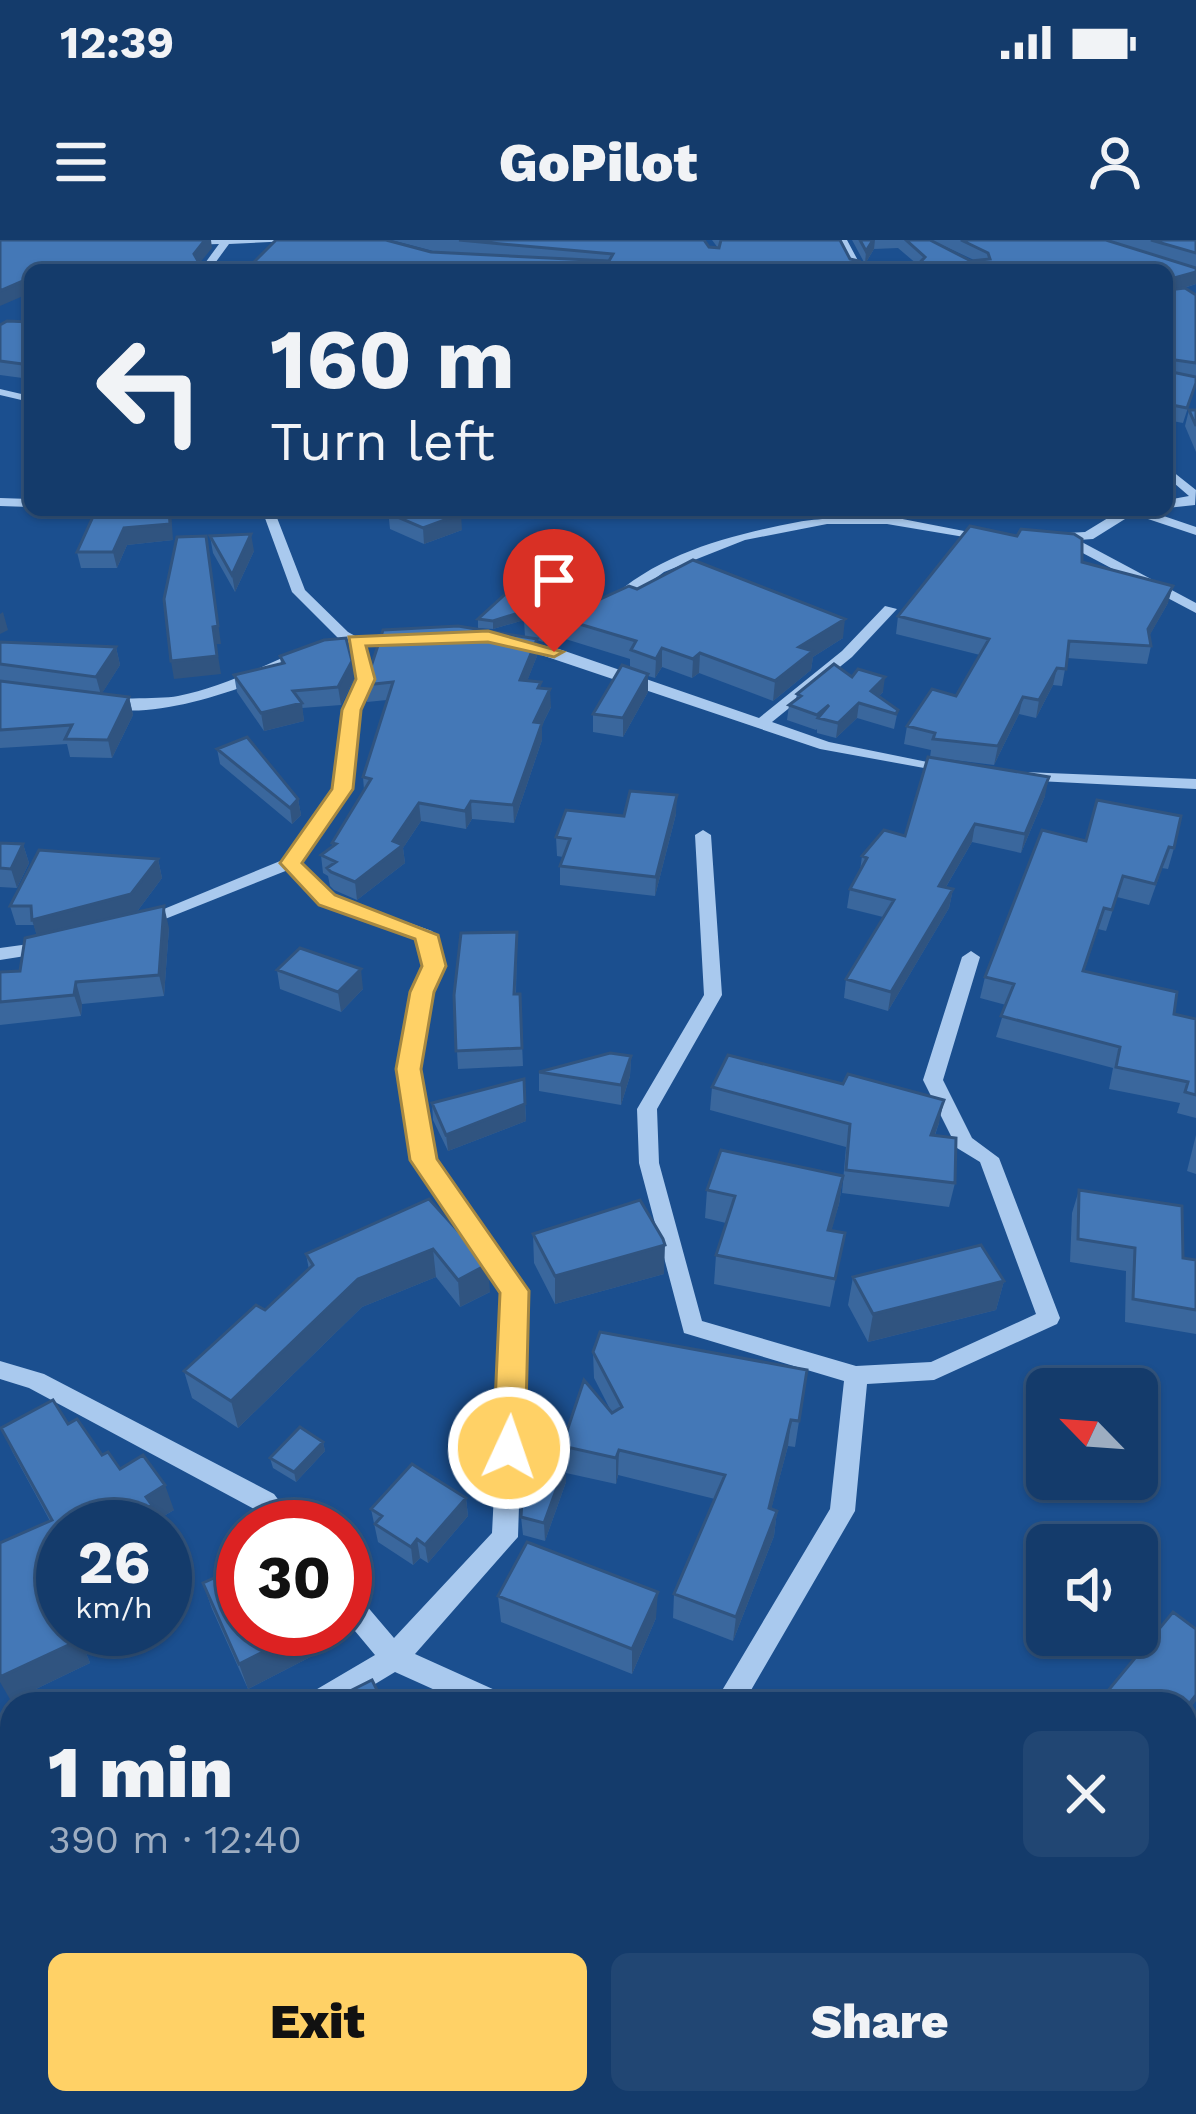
<!DOCTYPE html>
<meta charset="utf-8">
<style>
:root{--surface:#143b6b;--page:#214673;--text:#f1f3f6;--muted:#9dadc1;--line:#33557e;--accent:#ffd166}
body{margin:0;font-family:"Work Sans",sans-serif;background:var(--page);color:var(--text);height:100vh;display:flex;flex-direction:column;font-size:45px;white-space:nowrap}
*{box-sizing:border-box;margin:0}
p{font-size:39px;color:var(--muted)}
.icon{flex:none;width:66px;height:66px;fill:none;stroke:currentColor;stroke-width:2;stroke-linecap:round;stroke-linejoin:round}
.map{position:relative;flex:1;overflow:hidden}
.side{position:absolute;left:0px;top:1452px;width:1197px;height:423px;display:flex;flex-direction:column;background:var(--surface);border-radius:36px 36px 0 0;box-shadow:0 3px 9px #0004,0 0 0 3px var(--line)}
.side>*{flex:none}
.top-card{position:absolute;left:24px;top:24px;width:1149px;height:252px;border-radius:18px;box-shadow:0 3px 9px #0004,0 0 0 3px var(--line);background:#143b6b;color:var(--text);overflow:hidden}
.needle{width:78px;rotate:295deg}
.controls{position:absolute;left:1026px;top:1128px;display:grid;gap:24px}
.controls a{display:grid;place-items:center;width:132px;height:132px;border-radius:18px;background:var(--surface);box-shadow:0 3px 9px #0004,0 0 0 3px var(--line);font-size:60px}
.speed{position:absolute;left:36px;top:1260px;display:flex;gap:24px;font-size:60px;font-weight:700;text-align:center}
.speed>*{display:grid;place-content:center;width:156px;height:156px;border-radius:50%;background:var(--surface);box-shadow:0 3px 9px #0004,0 0 0 3px var(--line);line-height:1}
.speed small{font-size:30px;font-weight:400}
.speed .limit{border:18px solid #d22;background:#fff;color:#111}
.pin{position:absolute;display:grid;place-items:center;width:102px;height:102px;color:#fff;margin:-123px -51px;border-radius:50% 50% 50% 0;rotate:-45deg;box-shadow:0 0 12px #0007}
.pin .icon{rotate:45deg}
.me{position:absolute;width:132px;margin:-66px;rotate:3deg;stroke-linejoin:round;filter:drop-shadow(0 0 9px #0008)}
.turn{display:flex;align-items:center;gap:42px;height:252px;padding:0 48px;font-size:54px}
.turn .icon{width:156px;height:156px;stroke-width:2.5}
.turn b{display:block;font-size:84px;line-height:102px}
.round{display:grid;place-items:center;flex:none;width:126px;height:126px;border-radius:18px;background:var(--page)}
.overview{display:flex;align-items:center;justify-content:space-between;height:204px;padding:0 48px}
h1{font-size:72px;font-weight:800;line-height:90px}
.cta{display:flex;gap:24px;margin-top:auto;padding:24px 48px}
.cta a{flex:1;height:138px;border-radius:18px;background:var(--accent);color:#111;font-size:48px;font-weight:800;line-height:138px;text-align:center}
.cta a+a{background:var(--page);color:var(--text)}
.status{display:flex;justify-content:space-between;align-items:center;height:84px;padding:0 60px;background:var(--surface);direction:ltr}
.status svg{height:33px;fill:currentColor}
header{display:flex;justify-content:space-between;align-items:center;height:156px;padding:0 48px;background:var(--surface);font-size:54px;font-weight:800}
.map>svg:first-child{display:block}
.lines{fill:none;stroke-linecap:round;stroke-linejoin:round}
.minor{fill:#a9c9ee;fill-rule:evenodd}
.wall{fill:#3a679d}
.shaded-wall{fill:#305480}
.building{fill:#4478b7;stroke:#305480;stroke-width:3}
.route{fill:#ffd166;stroke:#a68842;stroke-width:3}
</style>
<div class="status"><b>12:39</b><svg viewBox="0 0 49 12"><path d="M0 12V9h3v3zM5 12V6h3v6zM10 12V3h3v9zM15 12V0h3v12zM26 1h20v11H26zM47 4h2v5h-2z"/></svg></div>
<header><svg class="icon" aria-label="menu" viewBox="0 0 24 24"><path d="M4 6h16M4 12h16M4 18h16"/></svg>GoPilot<svg class="icon" aria-label="person" viewBox="0 0 24 24"><circle cx="12" cy="8" r="4"/><path d="M4 21q1-7 8-7t8 7"/></svg></header>
<div class="map">
<svg width="1196" height="1874" viewBox="0 0 1196 1874">
<rect width="100%" height="100%" fill="#1b4f8f"/>
<g class="lines">
<!-- minor -->
<path class="minor" d="M183 0H311L229 4 210 30H200L219 4 186 5Z
M837 0H847L863 30H853Z
M0 149 30 156V162L0 155Z
M1167 227 1196 250 1195 265 1167 268V260L1189 256 1167 237Z
M0 258 30 259V267L0 266Z
M71 270H94L88 274Z
M262 270H274L305 350 348 392 357 397 407 392 414 396 407 400 363 404 373 439 359 470 350 549 300 622 333 656 432 691 435 695 443 726 431 752 418 829 433 919 526 1051 518 1297 415 1414 506 1455 510 1464H466L395 1432 342 1464H303L307 1455 375 1415 345 1379V1347L354 1351 394 1398 492 1293 504 1052 413 920 398 829 413 752 425 726 418 698 321 664 288 630 145 687 139 688 130 683 285 619 334 549 343 470 359 439 349 403 338 398 292 352Z
M862 270H877L869 276H887L1000 298 994 302 887 284H827L745 300 664 332 620 364 608 361C659 313 731 295 798 282 818 278 844 280 862 270Z
M1121 270H1146L1196 287V295L1133 274 1093 299 1078 300 1196 363V373L1060 301 1049 302 1043 298 1049 294 1085 292Z
M885 366 897 369 852 417 772 482 829 502 957 528V534L820 509 503 402 510 398 559 409 759 478 842 411Z
M302 409 314 412C274 442 140 489 95 463 106 456 157 460 178 456 221 447 262 427 302 409Z
M1024 532 1196 539V549L1018 540V534Z
M703 590 711 595 722 755 657 869 659 923 702 1081 856 1126 931 1122 1036 1074 980 922 957 908 923 840 962 717 971 711 980 717 943 840 972 898 999 918 1060 1078 1057 1084 934 1140 867 1144 855 1271 743 1464H714L830 1269 844 1141 684 1093 639 923 637 869 704 755 695 595Z
M51 701 60 707 57 711 0 720V708Z
M0 1121 44 1134 274 1254 299 1287H271L256 1270 29 1148 0 1139Z
M12 1667V1705L0 1710V1673Z"/>
</g>
<!-- wall -->
<path class="wall" d="M391 0H704L709 7 718 8 712 0H840L850 19 859 21V30H246L431 12 476 15 433 11Z
M852 0H930L971 21 974 20 931 0H1196V27L1134 9 1196 44 1181 49 1196 55V143L1183 183 1167 180V30L918 25 898 8 874 9 865 24Z
M30 67V139L0 135V85L30 82Z
M1189 170H1196V212L1185 186Z
M96 270 173 300 127 305 117 328H81L77 312Z
M388 270 462 290 424 304 390 289Z
M210 296 254 311 235 352 213 313Z
M1082 322 1168 363 1149 396 1151 406 1147 424 1067 418 1062 446 1053 445 1036 478 1019 474 994 525 930 517 931 510 904 504 907 486 956 456 980 415 896 394 898 376Z
M637 349 843 398 813 417 811 430 773 461 699 433 692 438 662 427 655 438 648 436V452L623 497 593 492V474L630 428V419L546 393 543 402 537 400V416L527 441 541 448 551 467 542 485V500L514 583 472 579 466 589 421 581 403 608 405 623 357 660 334 650 330 646 328 636 323 633 321 615 333 607 332 603 364 550 363 537 387 460 367 462 365 445 525 397 524 380 493 389 478 388V379L569 357V366L555 370Z
M0 402 116 407 120 425 102 453 129 457 133 475 112 518 70 517 67 504 0 508Z
M280 416 354 439 341 465 302 468 304 481 264 491 237 452 234 435 281 424Z
M852 437 883 452 879 456 898 470 894 489 857 478 836 498 817 493V489L816 490 787 480 789 465 796 459 797 454Z
M217 509 298 559 301 575 292 584 220 524Z
M1045 556 1021 613 972 602 946 647 953 649 949 668 888 771 844 758 846 739 883 677 847 668 850 649 860 631 862 616Z
M676 574 655 656 560 645V626L563 617 557 616 556 597 624 576Z
M1086 601 1174 608 1168 629 1162 628 1149 665 1117 657 1106 691 1098 689 1084 731 1174 774 1196 779V878L1177 873 1180 863 1109 849 1113 828 996 797 1006 765 980 758 985 737Z
M0 603 23 604 29 623 17 648 0 647Z
M158 619 162 638 136 673 169 688 164 756 82 764 81 776 0 785V732L20 731 37 696 34 685H16L10 666Z
M517 692 516 754H520L523 826 458 829 454 755Z
M277 730 363 749 341 772 280 749Z
M631 816 630 836 621 865 539 851V832Z
M524 839 526 881 448 911 433 880 432 863Z
M712 847 939 883 935 895 955 943 949 967 842 953 846 907 710 870Z
M1196 895V934L1187 931Z
M843 936 839 964 831 990 845 993 830 1067 714 1044 716 1015 726 983 705 978 707 950Z
M1079 950 1183 1018 1196 1020V1094L1125 1082 1126 1031 1070 1022 1072 973Z
M429 959 490 1052 460 1067 436 1037 362 1067 238 1188 192 1158 184 1131 265 1070 309 1030 306 1014Z
M533 994 664 1034 555 1064 534 1023Z
M853 1037 1004 1041 996 1070 868 1102 848 1065Z
M593 1112 807 1130 795 1207 788 1206 771 1269 777 1271 774 1296 733 1401 673 1378 674 1354 715 1259 618 1235 616 1244 566 1233V1242L545 1301 523 1295 521 1277 563 1222 562 1206 612 1173 594 1138Z
M68 1184 102 1215 174 1270 157 1280 160 1287H63V1389H105L83 1405 90 1423 11 1461 50 1281 13 1213 1 1188Z
M323 1202 325 1211 296 1242 273 1228 270 1218Z
M466 1258 468 1276 428 1323 420 1318 413 1325 378 1302 371 1269Z
M203 1343 243 1389H320L315 1392 320 1412 248 1449 212 1369Z
M498 1356 656 1378 632 1434 501 1382Z
M1196 1666V1857L1181 1874H1173L1159 1863H1185V1685Z"/>
<!-- shaded-wall -->
<path class="shaded-wall" d="M205 0H211L212 8 199 24 200 30H185Z
M873 0H875L874 9 865 24 866 11Z
M1196 32V44L1167 53V40Z
M30 38V53L0 66V51Z
M171 270 173 300 127 305 117 328 113 312 124 288Z
M461 274 462 290 424 304 423 288Z
M251 294 254 311 235 352 232 335Z
M206 296 221 404H216L221 434 174 439 171 421 213 387Z
M1173 346 1168 363 1143 407 1148 389Z
M569 357V366L528 379 524 378V380L493 389V381Z
M3 372 8 390 0 394V374Z
M546 374V393L543 402 542 382Z
M845 379 843 398 813 417 811 430 773 461 775 441 799 407Z
M537 399V416L521 457 520 440Z
M116 407 120 425 101 455 96 437Z
M662 408V427L655 438 656 419Z
M700 413 699 433 692 438 693 419Z
M352 421 354 439 341 465 338 447Z
M1057 428 1053 445 1036 478 1039 460Z
M648 434V452L623 497V478Z
M885 437 883 452 869 466 871 451Z
M550 449 551 467 542 485V500L514 583 513 565 534 482Z
M129 457 133 475 112 518 108 500Z
M1023 457 1019 474 994 525 998 506Z
M302 463 304 481 264 491 261 473Z
M859 463 857 478 836 498 838 483Z
M1049 537 1045 556 1021 613 1025 594Z
M677 555 676 574 655 656 656 637Z
M298 559 301 575 292 584 290 568Z
M471 561 472 579 466 589 465 571Z
M419 563 421 581 403 608 405 623 357 660 355 642 393 601Z
M975 584 972 602 936 664 939 646Z
M23 604 29 623 17 648 11 629Z
M158 619 162 638 136 673 38 700 32 680Z
M953 649 949 668 888 771 891 752Z
M164 666 169 688 164 756 159 735Z
M361 729 363 749 341 772 338 752Z
M76 742 82 764 81 776 74 755Z
M631 816 630 836 621 865V845Z
M944 860 939 883 926 918 931 895Z
M525 864 526 881 448 911 446 895Z
M843 936 839 964 824 1018 828 990Z
M665 1005 664 1034 555 1064V1036Z
M433 1009 436 1037 362 1067 238 1188 231 1161 358 1039Z
M488 1024 490 1052 460 1067 458 1040Z
M1004 1041 996 1070 868 1102 873 1074Z
M791 1180 788 1206 765 1293 769 1268Z
M323 1202 325 1211 296 1242 294 1232Z
M619 1210 618 1235 616 1244V1218Z
M566 1223V1242L545 1301 544 1283Z
M165 1245 174 1270 157 1280 160 1287H137L133 1276 146 1257Z
M466 1258 468 1276 428 1323 425 1305Z
M777 1271 774 1296 733 1401 736 1377Z
M417 1299 420 1318 413 1325 411 1307Z
M170 1323 179 1347 165 1357V1327Z
M658 1352 656 1378 632 1434V1409Z
M75 1389H105L83 1405 90 1423 11 1461 0 1442V1437Z
M309 1389H320L315 1392 320 1412 248 1449 239 1424Z
M1196 1455V1461L1185 1475V1469Z
M128 1863H135L139 1874H116Z
M350 1863H373L355 1874Z"/>
<!-- building -->
<path class="building" d="M0 0H205L194 14 198 21 185 30H30V38L0 51Z
M276 0H386L431 12 609 21 613 14 459 0H704L709 7 719 8 721 0H840L850 19 859 21 854 30H246Z
M860 0H873L866 11Z
M906 0H930L971 21 990 19 988 13 961 0H1106L1196 28V32L1167 40V30H913L925 17Z
M1151 0H1196V13Z
M1167 48V50L1185 48 1196 55V123L1168 119 1167 131 1196 137V143L1187 168 1167 164Z
M30 67V125L0 121V85L7 81 30 82 28 69Z
M1189 170H1196V186Z
M96 270H169L170 284 124 288 113 312H77Z
M388 270H453L461 274 423 288 388 273Z
M970 286 1017 296 1021 289 1074 294 1082 299V322L1173 346 1148 389 1151 406 1069 401 1066 429 1057 428 1039 460 1023 457 998 506 933 499 935 493 907 486 932 449 956 456 989 399 898 376Z
M251 294 232 335 210 296Z
M206 296 218 386 213 387 217 416 171 421 164 359 177 297Z
M693 320 845 379 799 407 813 411 775 441 700 413 693 419 662 408 656 419 631 410 636 401 546 374 542 382 524 378 598 360 629 346 637 349Z
M523 338 569 357 493 381 478 379Z
M458 386 537 399 520 440 541 442 538 448 550 449 534 482 542 483 513 565 471 561 465 571 419 563 393 601 403 605 355 642 331 632 327 628 336 622 321 615 336 604 332 603 371 539 363 537 393 442 365 445 383 390Z
M346 398 352 421 338 447 293 451 302 463 261 473 234 435 284 423 280 416 324 400Z
M0 402 116 407 96 437 0 424Z
M834 424 852 437 858 429 885 437 871 451 898 470 896 474 859 463 838 483 818 478 829 465 817 475 789 465 801 456 797 454Z
M622 425 648 434 623 478 593 474Z
M0 441 129 457 108 500 65 499 72 485 0 490Z
M247 497 298 559 290 568 217 509Z
M928 517 1049 537 1025 594 975 584 939 646 953 649 891 752 846 739 894 660 850 649 867 618 862 616 884 590 905 596Z
M630 551 677 555 656 637 560 626 570 599 556 597 566 570 624 576Z
M1097 560 1181 576 1174 608 1169 607 1155 644 1123 636 1112 670 1104 668 1083 731 1177 752 1174 774 1196 779V855L1185 852 1188 842 1116 827 1120 807 1001 776 1014 744 985 737 1042 590 1086 601Z
M0 603 23 604 11 629 0 628Z
M39 610 158 619 131 654 32 680 31 666H10Z
M164 666 159 735 76 742 74 755 0 762V732L20 731 25 698Z
M517 692 514 754H520L522 808 456 811 454 755 461 693Z
M300 708 361 729 338 752 277 730Z
M610 813 631 816 621 845 539 832Z
M728 815 843 844 848 834 944 860 931 895 956 898 955 943 846 930 850 884 712 847Z
M524 839 525 864 446 895 432 863Z
M721 910 843 936 828 990 845 993 835 1039 716 1015 735 956 707 950Z
M1079 950 1182 966 1183 1018 1196 1020V1070L1133 1059 1135 1008 1078 999Z
M429 959 488 1024 458 1040 433 1009 358 1039 231 1161 184 1131 256 1065 265 1070 313 1025 306 1014Z
M640 960 663 999 665 1005 555 1036 533 994Z
M981 1005 1004 1041 873 1074 853 1037Z
M600 1092 807 1130 799 1181 791 1180 769 1268 777 1271 736 1377 674 1354 725 1235 619 1210 616 1218 562 1206 584 1140 612 1173 622 1167 593 1112Z
M53 1160 68 1184 77 1179 102 1215 108 1212 120 1229 143 1215 165 1245 146 1257 152 1265 133 1276 142 1287H63V1389H75L79 1400 0 1437V1303L52 1280 1 1188Z
M300 1187 323 1202 294 1232 270 1218Z
M539 1217 566 1223 544 1283 521 1277 522 1261Z
M412 1224 466 1258 425 1305 417 1299 411 1307 375 1284 382 1276 371 1269Z
M527 1302 658 1352 632 1409 498 1356Z
M243 1325V1389H309L239 1424 203 1343Z
M1173 1372 1196 1389V1455L1185 1469V1464H1097Z
M372 1440 384 1464H324Z
M1196 1671V1857L1195 1860 1185 1852V1691Z
M33 1863H128L129 1867 116 1874H36Z
M881 1863H1016L1007 1874H871Z"/>
<!-- route -->
<path class="route" d="M488 391 563 412 554 417 488 402 366 406 375 439 361 470 353 549 302 623 335 655 438 695 446 726 434 752 421 829 437 919 529 1051 525 1208 520 1218 509 1222 498 1218 493 1208 500 1053 410 920 396 829 410 752 422 726 415 699 319 665 280 623 332 549 342 470 356 439 349 397Z"/>
</svg>
<div class="controls">
<a><svg class="needle" viewBox="-14 -14 28 28"><path d="M0-13l5 13h-10z" fill="#e53935"/><path d="M0 13l5-13h-10z" fill="#9dadc1"/></svg></a>
<a><svg class="icon" aria-label="sound" viewBox="0 0 24 24"><path d="M4 9h4l5-4v14l-5-4H4zM17 9q2 3 0 6"/></svg></a>
</div>
<div class="speed"><div>26<small>km/h</small></div><div class="limit">30</div></div>
<div class="pin" style="left:554px;top:412px;background:#d93025"><svg class="icon" aria-label="arrive" viewBox="0 0 24 24"><path d="M6 21V4h12l-3 4 3 4H6"/></svg></div>
<svg class="me" style="left:509px;top:1208px" viewBox="-20 -20 40 40"><circle r="17" fill="#ffd166" stroke="#fff" stroke-width="3"/><path d="M0-11L8 9 0 5-8 9z" fill="#fff"/></svg>
<div class="top-card">
<div class="turn"><svg class="icon" aria-label="left" viewBox="0 0 24 24"><path d="M17 20v-9H6M10 6l-5 5 5 5"/></svg><div><b>160 m</b>Turn left</div></div>
</div>
<section class="side">
<div class="overview"><div><h1>1 min</h1><p>390 m · 12:40</p></div><a class="round"><svg class="icon" aria-label="close" viewBox="0 0 24 24"><path d="M6 6l12 12M18 6L6 18"/></svg></a></div>
<div class="cta"><a>Exit</a><a>Share</a></div>
</section>
</div>
